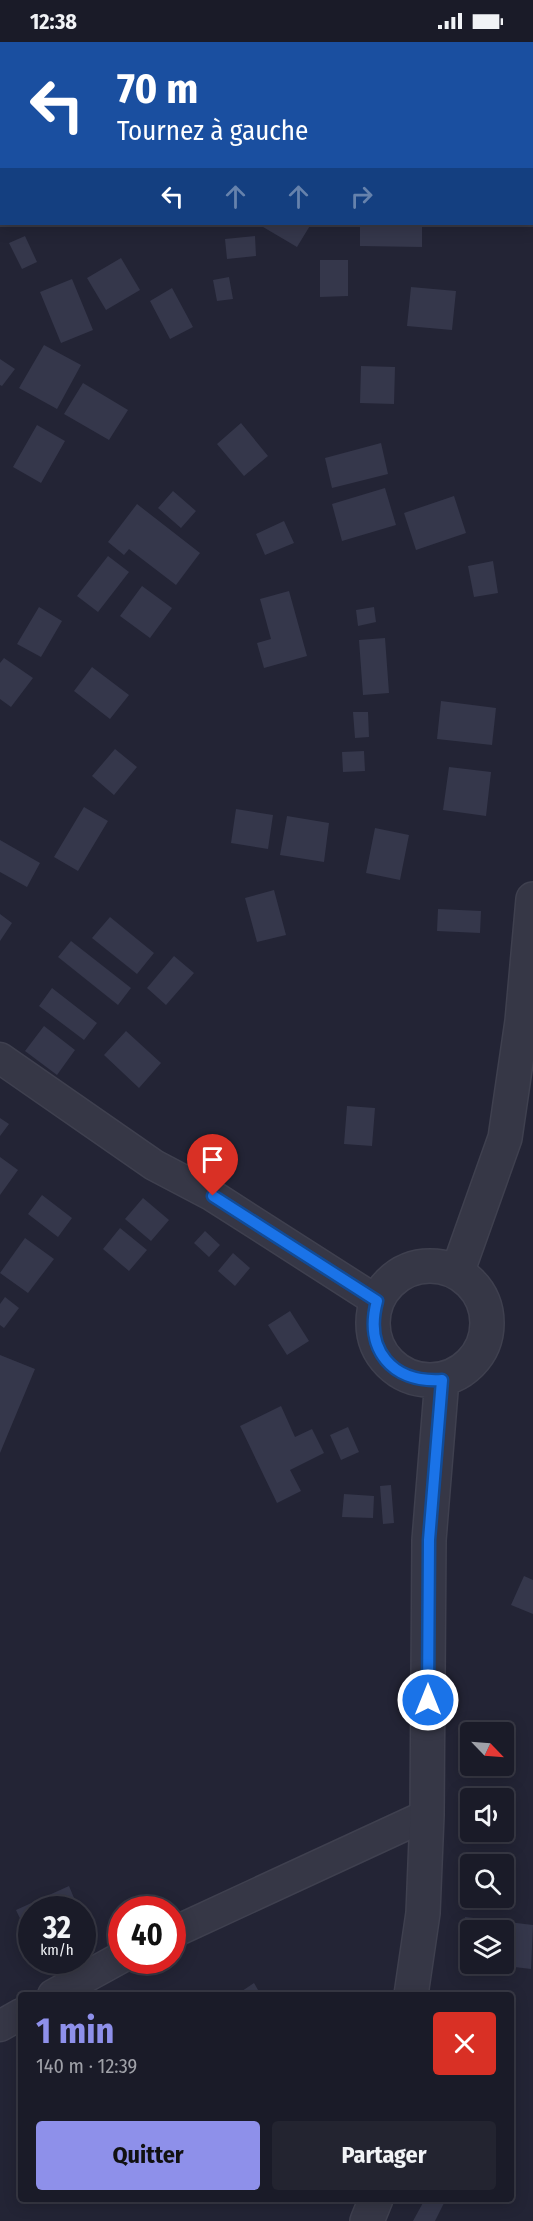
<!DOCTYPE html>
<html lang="fr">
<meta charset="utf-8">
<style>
:root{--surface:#1a1b28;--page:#232430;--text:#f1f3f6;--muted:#9fa1a8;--line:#383945;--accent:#8e90ea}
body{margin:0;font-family:"Fira Sans Condensed",sans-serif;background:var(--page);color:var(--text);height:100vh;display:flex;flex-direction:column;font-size:22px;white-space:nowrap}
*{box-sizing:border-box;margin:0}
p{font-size:20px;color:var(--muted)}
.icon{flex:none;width:33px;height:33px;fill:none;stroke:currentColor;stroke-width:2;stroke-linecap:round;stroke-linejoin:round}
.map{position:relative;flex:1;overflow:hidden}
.sheet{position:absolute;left:18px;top:1950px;width:496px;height:210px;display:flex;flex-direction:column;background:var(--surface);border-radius:6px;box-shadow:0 3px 15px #0003,0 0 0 2px var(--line)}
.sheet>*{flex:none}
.guide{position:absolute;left:0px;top:0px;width:534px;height:183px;box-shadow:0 3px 15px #0003,0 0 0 2px var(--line);background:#1a4fa0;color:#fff;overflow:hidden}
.needle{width:39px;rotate:115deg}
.fabs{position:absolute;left:460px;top:1680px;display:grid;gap:12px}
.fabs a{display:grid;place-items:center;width:54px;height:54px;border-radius:6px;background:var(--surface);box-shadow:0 3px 15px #0003,0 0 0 2px var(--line);font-size:30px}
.speed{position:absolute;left:18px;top:1854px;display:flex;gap:12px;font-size:30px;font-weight:700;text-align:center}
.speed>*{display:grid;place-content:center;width:78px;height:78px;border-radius:50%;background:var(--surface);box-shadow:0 3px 15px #0003,0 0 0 2px var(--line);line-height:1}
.speed small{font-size:15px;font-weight:400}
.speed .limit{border:9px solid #d22;background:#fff;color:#111}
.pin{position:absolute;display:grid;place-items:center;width:51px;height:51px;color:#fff;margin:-62px -26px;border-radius:50% 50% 50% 0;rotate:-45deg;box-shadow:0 0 6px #0007}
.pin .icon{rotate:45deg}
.me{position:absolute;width:66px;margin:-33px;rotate:0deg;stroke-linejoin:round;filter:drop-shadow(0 0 4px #0008)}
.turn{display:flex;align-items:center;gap:21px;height:126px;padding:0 18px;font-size:27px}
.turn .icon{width:78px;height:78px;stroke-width:2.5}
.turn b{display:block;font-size:42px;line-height:51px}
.lanes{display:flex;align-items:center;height:57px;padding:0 18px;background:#0003;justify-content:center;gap:30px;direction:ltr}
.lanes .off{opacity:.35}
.round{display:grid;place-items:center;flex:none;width:63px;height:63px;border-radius:6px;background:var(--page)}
.headline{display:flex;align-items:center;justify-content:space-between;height:102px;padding:0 18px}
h1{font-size:36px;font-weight:700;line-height:45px;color:var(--accent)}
.action{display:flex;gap:12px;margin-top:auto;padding:12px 18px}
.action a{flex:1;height:69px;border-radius:6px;background:var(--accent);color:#111;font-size:24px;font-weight:700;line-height:69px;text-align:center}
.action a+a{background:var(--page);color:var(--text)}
.status{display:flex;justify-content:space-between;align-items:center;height:42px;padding:0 30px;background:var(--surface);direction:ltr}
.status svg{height:16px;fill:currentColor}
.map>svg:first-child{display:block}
.building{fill:#35374b}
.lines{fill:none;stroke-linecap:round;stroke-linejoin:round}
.minor-casing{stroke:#3f404f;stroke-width:33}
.tertiary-casing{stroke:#3f404f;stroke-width:36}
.minor{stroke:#363746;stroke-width:30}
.tertiary{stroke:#363746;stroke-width:33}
.route-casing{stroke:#114b97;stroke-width:15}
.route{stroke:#1a73e8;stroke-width:10}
</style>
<div class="status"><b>12:38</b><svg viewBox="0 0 49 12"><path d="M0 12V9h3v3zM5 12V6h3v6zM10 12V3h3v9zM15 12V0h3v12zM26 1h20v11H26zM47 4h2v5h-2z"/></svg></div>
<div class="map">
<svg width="533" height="2179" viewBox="0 0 533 2179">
<rect width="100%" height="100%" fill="#232435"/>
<!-- building -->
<path class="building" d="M258 182H311L297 205Z
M360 182H422V205L360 204Z
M25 194 37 220 22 227 9 201Z
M255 194 256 214 227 217 225 197Z
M121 216 140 248 106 268 87 236Z
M320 218H348V254L320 255Z
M229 235 233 257 217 259 213 238Z
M72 237 93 288 61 301 40 250Z
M411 245 456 249 452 288 407 284Z
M172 246 193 285 170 297 150 259Z
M44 303 81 323 57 367 19 346Z
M0 317 15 327 2 344 0 343Z
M361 324 395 325 394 362 360 361Z
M83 341 128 368 109 398 64 372Z
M241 381 268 414 244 434 217 402Z
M37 383 65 399 41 441 13 425Z
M381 401 388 432 332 446 325 416Z
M385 446 396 483 342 499 332 462Z
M173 449 196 469 181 486 158 466Z
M454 454 466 491 416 508 404 471Z
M137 462 200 511 176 543 129 507 124 513 108 500Z
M284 479 294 501 265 513 256 492Z
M108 514 129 530 98 570 77 554Z
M493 519 498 551 474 555 468 524Z
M142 544 172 566 150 596 120 574Z
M289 549 307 614 264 626 257 601 271 597 260 557Z
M39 565 62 579 41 615 17 602Z
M374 565 376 580 358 584 356 568Z
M385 596 389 651 363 653 359 598Z
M4 616 33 636 11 665 0 657V621Z
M92 625 129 653 110 677 74 649Z
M441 659 496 666 492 703 437 697Z
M353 670H368L369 695 355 696Z
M115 707 137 725 114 753 92 734Z
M364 709 365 729 343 730 342 710Z
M449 725 491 730 486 774 443 768Z
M84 765 108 779 78 829 54 815Z
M236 767 273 773 268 807 231 801Z
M287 774 329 781 324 820 280 813Z
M375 786 409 793 400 838 366 831Z
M0 798 40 821 27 845 0 830Z
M274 848 286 893 257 900 245 856Z
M438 867 481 869 480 891 437 889Z
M0 872 12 881 0 899Z
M110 875 154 911 137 932 92 896Z
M71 899 131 946 118 963 58 915Z
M174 914 194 931 166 963 147 946Z
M52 946 97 981 84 998 39 964Z
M44 984 75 1008 57 1033 25 1009Z
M126 989 161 1021 139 1046 104 1013Z
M347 1064 375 1066 372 1104 344 1102Z
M0 1076 9 1082 0 1094Z
M0 1115 18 1128 0 1153Z
M42 1153 72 1176 58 1195 28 1172Z
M143 1156 169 1178 151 1199 125 1177Z
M120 1186 147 1208 129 1229 103 1207Z
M205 1189 220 1203 209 1215 194 1201Z
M25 1196 54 1217 28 1251 0 1231Z
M233 1211 250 1226 235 1244 218 1229Z
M5 1255 19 1266 4 1286 0 1283V1262Z
M290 1269 309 1299 287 1313 268 1283Z
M0 1313 35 1327 0 1411Z
M281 1364 295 1395 312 1387 324 1411 290 1428 301 1449 277 1461 240 1384Z
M348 1385 359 1410 341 1418 330 1393Z
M391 1443 394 1481 383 1482 380 1444Z
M344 1452 374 1454 373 1476 342 1475Z
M524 1534 533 1538V1572L511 1563Z
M69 1844 79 1868H32V1902L16 1868Z
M465 1875 533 1883 531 1927 497 1923 504 1922V1888H471V1920L459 1918Z
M254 1941 261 1953H236Z
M425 2157H446L435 2179H413Z"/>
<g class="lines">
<defs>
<path id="minor" d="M0 1016 154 1123 213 1154 377 1259
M172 1891 427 1773
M53 1953 122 1915
M0 1984 21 1972"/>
<path id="tertiary" d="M373 1281a57 57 0 1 1 114 0a57 57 0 1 1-114 0Z
M457 1231 505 1096 522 979 533 857
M411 1953 423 1871 427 1773 429 1498 442 1337
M367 2179 376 2157"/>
</defs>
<!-- minor casing -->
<use href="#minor" class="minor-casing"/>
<!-- tertiary casing -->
<use href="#tertiary" class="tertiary-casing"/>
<!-- minor -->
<use href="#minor" class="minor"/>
<!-- tertiary -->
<use href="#tertiary" class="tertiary"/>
</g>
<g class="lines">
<defs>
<path id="route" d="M213 1154 377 1259C364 1308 392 1341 442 1338L429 1498 428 1658"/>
</defs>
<!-- route casing -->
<use href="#route" class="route-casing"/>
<!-- route -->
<use href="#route" class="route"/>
</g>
</svg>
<div class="fabs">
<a><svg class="needle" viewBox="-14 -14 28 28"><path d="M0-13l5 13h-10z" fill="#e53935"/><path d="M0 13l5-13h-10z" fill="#9fa1a8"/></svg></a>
<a><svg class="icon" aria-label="sound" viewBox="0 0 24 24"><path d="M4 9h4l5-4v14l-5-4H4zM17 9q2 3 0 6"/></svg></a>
<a><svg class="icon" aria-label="search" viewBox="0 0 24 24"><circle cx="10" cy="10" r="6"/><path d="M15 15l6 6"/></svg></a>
<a><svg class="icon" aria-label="layers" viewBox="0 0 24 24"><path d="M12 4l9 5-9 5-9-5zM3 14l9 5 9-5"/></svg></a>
</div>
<div class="speed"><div>32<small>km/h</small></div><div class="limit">40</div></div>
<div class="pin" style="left:213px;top:1154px;background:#d93025"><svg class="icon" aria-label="arrive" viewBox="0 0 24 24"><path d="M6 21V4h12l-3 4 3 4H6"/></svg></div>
<svg class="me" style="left:428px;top:1658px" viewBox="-20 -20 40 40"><circle r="17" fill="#1a73e8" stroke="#fff" stroke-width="3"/><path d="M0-11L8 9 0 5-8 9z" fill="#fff"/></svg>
<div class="guide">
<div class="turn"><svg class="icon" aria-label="left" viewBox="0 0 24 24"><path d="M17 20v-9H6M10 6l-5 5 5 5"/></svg><div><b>70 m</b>Tournez à gauche</div></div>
<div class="lanes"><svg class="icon" aria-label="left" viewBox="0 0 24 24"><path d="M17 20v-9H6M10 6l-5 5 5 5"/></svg><svg class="icon off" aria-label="ahead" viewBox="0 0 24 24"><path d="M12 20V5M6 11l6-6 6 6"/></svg><svg class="icon off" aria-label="ahead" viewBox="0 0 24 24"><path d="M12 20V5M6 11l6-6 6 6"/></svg><svg class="icon off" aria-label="right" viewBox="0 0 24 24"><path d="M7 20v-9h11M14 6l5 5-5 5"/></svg></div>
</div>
<section class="sheet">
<div class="headline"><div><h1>1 min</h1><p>140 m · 12:39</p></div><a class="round" style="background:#d93025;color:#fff"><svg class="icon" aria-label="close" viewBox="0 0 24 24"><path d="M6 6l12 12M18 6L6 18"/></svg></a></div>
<div class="action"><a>Quitter</a><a>Partager</a></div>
</section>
</div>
